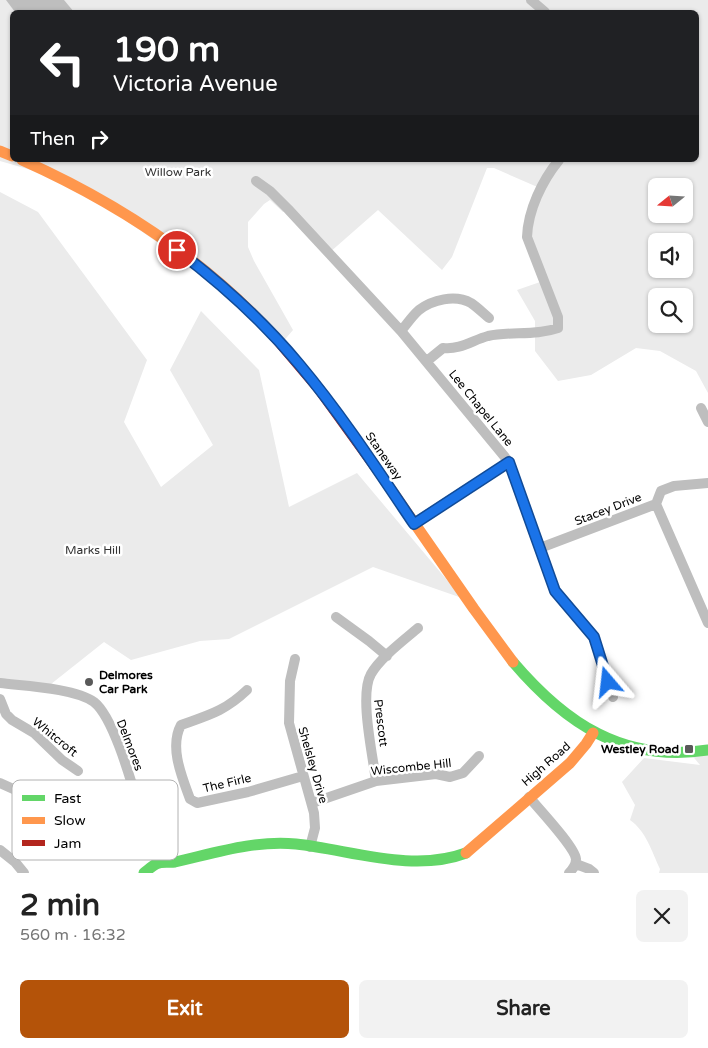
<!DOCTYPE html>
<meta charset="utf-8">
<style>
:root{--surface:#fff;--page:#f2f2f2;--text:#222;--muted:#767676;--accent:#b45309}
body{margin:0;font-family:"Varela Round",sans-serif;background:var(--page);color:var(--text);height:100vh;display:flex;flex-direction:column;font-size:19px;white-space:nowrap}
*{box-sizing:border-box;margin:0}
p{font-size:16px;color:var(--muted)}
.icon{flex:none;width:28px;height:28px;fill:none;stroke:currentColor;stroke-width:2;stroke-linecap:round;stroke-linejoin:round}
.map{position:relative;height:873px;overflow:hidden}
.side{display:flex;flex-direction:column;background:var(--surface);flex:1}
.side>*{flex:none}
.banner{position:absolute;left:10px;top:10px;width:689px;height:152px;border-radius:8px;box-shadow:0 1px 4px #0004;background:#202124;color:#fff;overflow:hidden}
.needle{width:32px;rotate:252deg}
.fabs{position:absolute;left:648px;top:178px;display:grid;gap:10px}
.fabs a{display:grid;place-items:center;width:45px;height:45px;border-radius:8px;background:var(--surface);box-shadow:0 1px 4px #0004;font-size:25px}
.pin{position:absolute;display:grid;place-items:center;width:42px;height:42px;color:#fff;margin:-21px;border:2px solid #fff;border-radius:50%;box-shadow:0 1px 5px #0007}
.me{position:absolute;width:55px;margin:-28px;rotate:343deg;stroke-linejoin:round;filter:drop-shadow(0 0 4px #0008)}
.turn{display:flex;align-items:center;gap:18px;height:105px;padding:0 20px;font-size:22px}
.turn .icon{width:65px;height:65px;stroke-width:2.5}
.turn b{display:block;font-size:35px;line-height:42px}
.then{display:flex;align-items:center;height:48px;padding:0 20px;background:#0003;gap:10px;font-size:19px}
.round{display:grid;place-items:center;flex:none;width:52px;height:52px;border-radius:8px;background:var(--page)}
.overview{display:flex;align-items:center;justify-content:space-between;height:85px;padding:0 20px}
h1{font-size:30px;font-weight:700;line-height:38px}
.button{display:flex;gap:10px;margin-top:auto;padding:10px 20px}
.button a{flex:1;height:58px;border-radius:8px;background:var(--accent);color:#fff;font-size:20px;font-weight:700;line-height:58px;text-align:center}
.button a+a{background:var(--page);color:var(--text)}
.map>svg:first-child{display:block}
.green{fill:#ebebeb;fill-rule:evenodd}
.water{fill:#bebebe}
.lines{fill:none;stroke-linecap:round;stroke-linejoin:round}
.street{stroke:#bebebe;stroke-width:10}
.fast{stroke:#63d668;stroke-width:11}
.slow{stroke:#ff974d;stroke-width:11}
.jam{stroke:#b3261e;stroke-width:11}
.route-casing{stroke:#114b97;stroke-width:12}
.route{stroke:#1a73e8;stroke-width:9}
.poi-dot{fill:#595959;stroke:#fff;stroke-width:2}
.labels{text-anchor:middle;stroke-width:5;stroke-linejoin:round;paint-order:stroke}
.park-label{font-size:12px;fill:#323232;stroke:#fff}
.street-label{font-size:12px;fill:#000;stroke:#fff}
.poi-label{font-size:12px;font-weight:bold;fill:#000;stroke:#fff;text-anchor:start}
.key{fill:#fff;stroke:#b2b2b2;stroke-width:1}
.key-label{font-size:14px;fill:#000}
</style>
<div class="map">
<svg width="708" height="873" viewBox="0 0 708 873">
<rect width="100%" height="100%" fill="#fff"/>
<!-- green -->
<path class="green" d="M0 0H708V393L696 371 660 351 636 348 591 375 558 381 535 351V321L517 290 543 281 527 237 542 189 494 168H487L452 257 442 270 378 210 329 253 288 209 283 212 270 200 264 204 248 222V247L254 261 293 330 281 344 229 292 69 181 0 161ZM12 12H696V160H12ZM656 186H684V214H656ZM656 241H684V269H656ZM656 296H684V324H656Z
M0 192 38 212 147 360 124 422 161 487 213 445 170 370 201 311 259 370 289 507 357 473 462 598 373 567 229 639 200 641 131 660 104 642 46 688 0 680Z
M708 750V873H659L660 869C652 852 646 831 630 820L635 805 622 782 644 758 700 765 690 753Z"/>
<!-- water -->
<path class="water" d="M6 0H64L74 12H15Z"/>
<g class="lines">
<!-- street -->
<path class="street" d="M531 0 545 12
M256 181 270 191 288 209 401 331 509 462 555 591 594 637 613 697
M401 331C407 324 412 316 419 310 432 300 455 294 471 303 477 307 483 313 489 318
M427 361 443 348C460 350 473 340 488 336 511 331 535 336 558 328V317L527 237C528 210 542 181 559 160
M701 408 708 422
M656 504 708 623
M414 523 509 462
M540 548 656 504 661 491 674 486 708 483
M336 617 369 641 387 656
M295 659 290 681 289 723 314 813 315 828 310 847
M0 683C24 686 75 688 94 702 117 720 137 804 147 834 150 843 154 853 158 862
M247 690C225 711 209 715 181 725 169 747 182 777 190 799L197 803 248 792 303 776
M0 699 6 714 12 720 34 733 62 760 78 771
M376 781C373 756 359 695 371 674 380 658 404 640 418 628
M0 783 40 801 86 829
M529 797C538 808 575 847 576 859 576 865 573 869 569 873
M312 803 376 781 436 774 450 777 463 773 479 756
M0 850 15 862 24 873
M576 864 589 869 594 873"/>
<!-- fast -->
<path class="fast" d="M513 662C565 723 623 763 708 750
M144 873C148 870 152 866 156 864 162 861 169 863 175 862 215 853 254 840 296 844 351 850 413 873 466 853"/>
<!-- slow -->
<path class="slow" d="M0 151 12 156
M22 160C116 202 204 259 274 336
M374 465 474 609 513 662
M466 853 570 763 586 744 593 733"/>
<!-- jam -->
<path class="jam" d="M274 336 319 389 374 465"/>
</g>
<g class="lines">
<defs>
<path id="route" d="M177 250C222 284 263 321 299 364 341 414 377 469 414 524L509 462 555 591 594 637 608 682"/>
</defs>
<!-- route casing -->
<use href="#route" class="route-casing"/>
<!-- route -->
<use href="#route" class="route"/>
</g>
<!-- markers -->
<g class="poi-dot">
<circle cx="89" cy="682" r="5"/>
<rect x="684" y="744" width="10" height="10" rx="2.5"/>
</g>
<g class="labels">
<!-- park labels -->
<g class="park-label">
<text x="178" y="176">Willow Park</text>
<text x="93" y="554">Marks Hill</text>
</g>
<!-- street labels -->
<g class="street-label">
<text transform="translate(481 408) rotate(51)" y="4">Lee Chapel Lane</text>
<text transform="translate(384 456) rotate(55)" y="4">Staneway</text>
<text transform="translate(608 509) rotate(-21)" y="4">Stacey Drive</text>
<text transform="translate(381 723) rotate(83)" y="4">Prescott</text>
<text transform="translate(55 737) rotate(39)" y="4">Whitcroft</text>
<text transform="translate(130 745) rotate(69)" y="4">Delmores</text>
<text transform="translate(546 764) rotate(-41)" y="4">High Road</text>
<text transform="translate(313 765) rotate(74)" y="4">Shelsley Drive</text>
<text transform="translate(411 767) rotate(-6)" y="4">Wiscombe Hill</text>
<text transform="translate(227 783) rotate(-13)" y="4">The Firle</text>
</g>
<!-- poi labels -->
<g class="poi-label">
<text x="99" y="679">Delmores<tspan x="99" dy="14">Car Park</tspan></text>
<text x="679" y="753" text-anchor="end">Westley Road</text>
</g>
</g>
<!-- legend -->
<rect x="12" y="780" width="166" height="80" rx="8" class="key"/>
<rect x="22" y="795" width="23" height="6" fill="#63d668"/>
<rect x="22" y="817" width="23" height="7" fill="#ff974d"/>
<rect x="22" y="840" width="23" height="6" fill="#b3261e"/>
<g class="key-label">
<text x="54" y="803">Fast</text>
<text x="54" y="825">Slow</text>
<text x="54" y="848">Jam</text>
</g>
</svg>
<div class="fabs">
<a><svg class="needle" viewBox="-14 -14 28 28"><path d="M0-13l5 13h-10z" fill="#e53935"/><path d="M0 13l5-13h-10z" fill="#767676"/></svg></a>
<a><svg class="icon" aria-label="sound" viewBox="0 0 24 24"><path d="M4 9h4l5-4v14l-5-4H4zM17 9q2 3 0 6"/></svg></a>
<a><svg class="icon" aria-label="search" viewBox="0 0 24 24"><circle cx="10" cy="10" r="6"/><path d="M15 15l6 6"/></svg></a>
</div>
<div class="pin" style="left:177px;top:250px;background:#d93025"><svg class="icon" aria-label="arrive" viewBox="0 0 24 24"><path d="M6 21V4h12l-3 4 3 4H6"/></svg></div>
<svg class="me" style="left:608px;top:682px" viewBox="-20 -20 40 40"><path d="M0-17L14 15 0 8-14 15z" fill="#1a73e8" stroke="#fff" stroke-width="4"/></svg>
<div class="banner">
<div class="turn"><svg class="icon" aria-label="left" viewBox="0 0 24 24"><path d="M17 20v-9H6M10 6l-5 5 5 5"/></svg><div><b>190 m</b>Victoria Avenue</div></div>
<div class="then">Then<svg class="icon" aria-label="right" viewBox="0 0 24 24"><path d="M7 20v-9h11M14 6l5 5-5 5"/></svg></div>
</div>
</div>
<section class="side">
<div class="overview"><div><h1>2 min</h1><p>560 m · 16:32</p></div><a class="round"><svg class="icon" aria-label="close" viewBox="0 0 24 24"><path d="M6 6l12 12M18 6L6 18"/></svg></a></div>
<div class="button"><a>Exit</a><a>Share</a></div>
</section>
